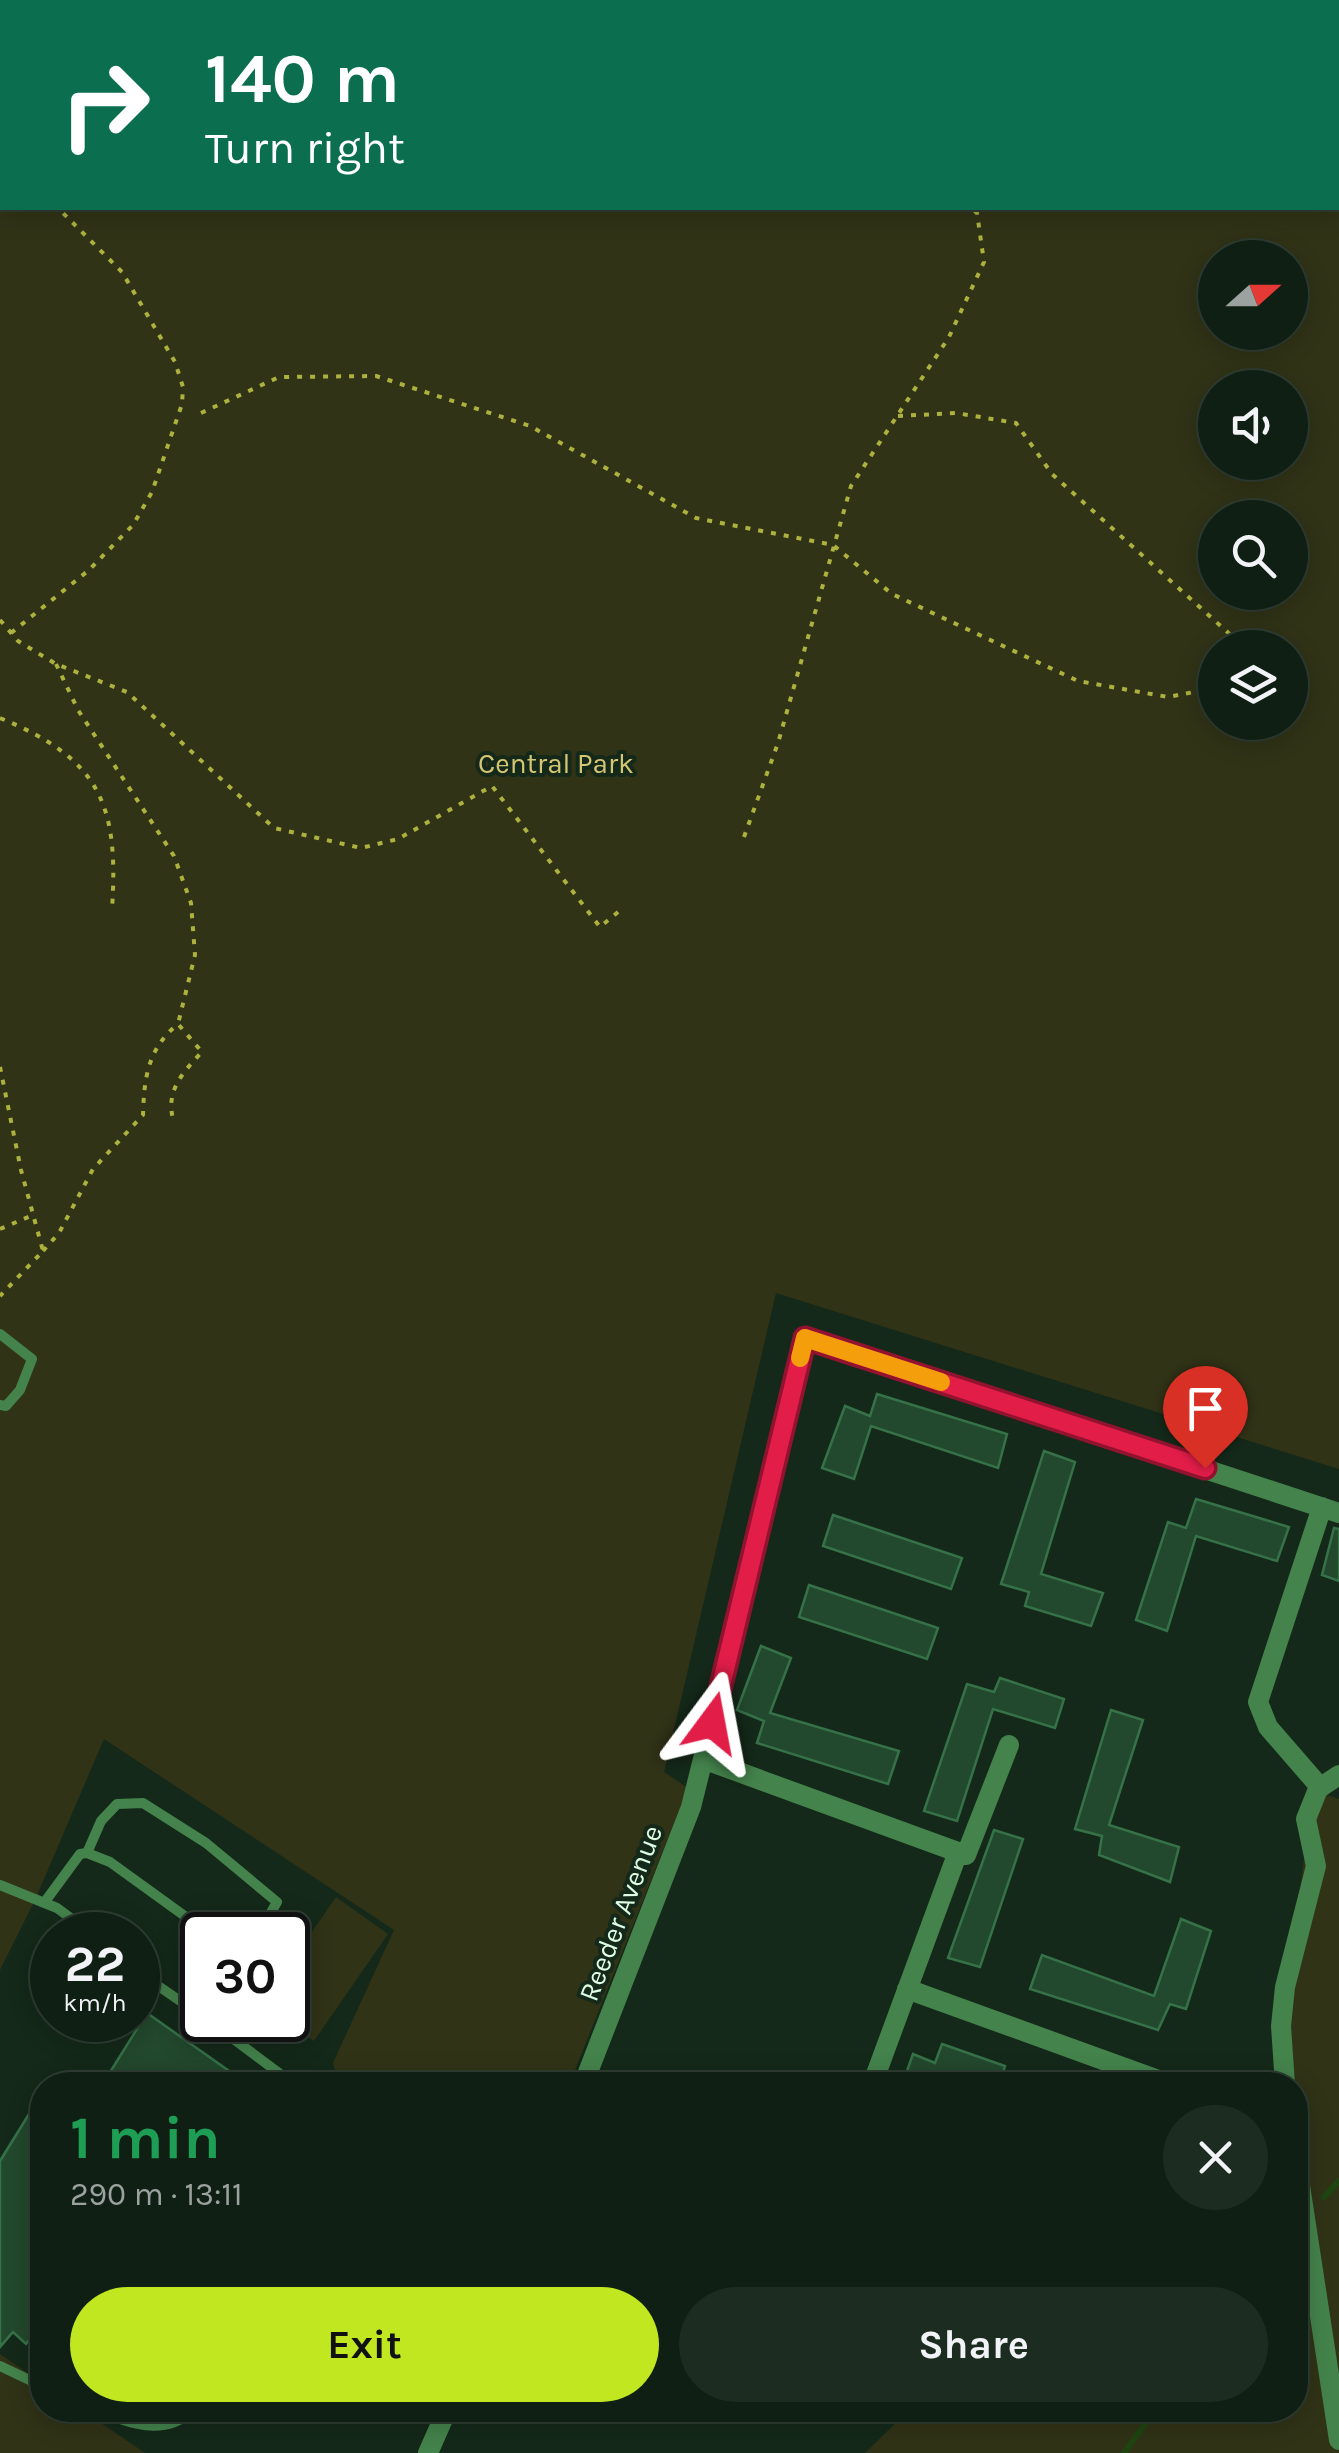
<!DOCTYPE html>
<meta charset="utf-8">
<style>
:root{--surface:#0f1f13;--page:#1d2c21;--text:#f1f3f6;--muted:#9ba2a0;--line:#2f3d33;--accent:#c1e720}
body{margin:0;font-family:Karla,sans-serif;background:var(--page);color:var(--text);height:100vh;display:flex;flex-direction:column;font-size:38px;white-space:nowrap}
*{box-sizing:border-box;margin:0}
p{font-size:32px;color:var(--muted)}
.icon{flex:none;width:55px;height:55px;fill:none;stroke:currentColor;stroke-width:2;stroke-linecap:round;stroke-linejoin:round}
.map{position:relative;flex:1;overflow:hidden}
.details{position:absolute;left:30px;top:2072px;width:1278px;height:350px;display:flex;flex-direction:column;background:var(--surface);border-radius:40px;box-shadow:0 5px 25px #0003,0 0 0 2px var(--line)}
.details>*{flex:none}
.banner{position:absolute;left:0px;top:0px;width:1340px;height:210px;box-shadow:0 5px 25px #0003,0 0 0 2px var(--line);background:#0b6e4f;color:#fff;overflow:hidden}
.needle{width:65px;rotate:69deg}
.tools{position:absolute;left:1198px;top:240px;display:grid;gap:20px}
.tools a{display:grid;place-items:center;width:110px;height:110px;border-radius:50%;background:var(--surface);box-shadow:0 5px 25px #0003,0 0 0 2px var(--line);font-size:50px}
.speed{position:absolute;left:30px;top:1912px;display:flex;gap:20px;font-size:50px;font-weight:700;text-align:center}
.speed>*{display:grid;place-content:center;width:130px;height:130px;border-radius:50%;background:var(--surface);box-shadow:0 5px 25px #0003,0 0 0 2px var(--line);line-height:1}
.speed small{font-size:25px;font-weight:400}
.speed .limit{border:5px solid #111;border-radius:15px;background:#fff;color:#111}
.pin{position:absolute;display:grid;place-items:center;width:85px;height:85px;color:#fff;margin:-102px -42px;border-radius:50% 50% 50% 0;rotate:-45deg;box-shadow:0 0 10px #0007}
.pin .icon{rotate:45deg}
.me{position:absolute;width:110px;margin:-55px;rotate:13deg;stroke-linejoin:round;filter:drop-shadow(0 0 8px #0008)}
.turn{display:flex;align-items:center;gap:35px;height:210px;padding:0 40px;font-size:45px}
.turn .icon{width:130px;height:130px;stroke-width:2.5}
.turn b{display:block;font-size:70px;line-height:85px}
.round{display:grid;place-items:center;flex:none;width:105px;height:105px;border-radius:52px;background:var(--page)}
.overview{display:flex;align-items:center;justify-content:space-between;height:170px;padding:0 40px}
h1{font-size:60px;font-weight:700;line-height:75px;color:#1e9e55}
.action{display:flex;gap:20px;margin-top:auto;padding:20px 40px}
.action a{flex:1;height:115px;border-radius:60px;background:var(--accent);color:#111;font-size:40px;font-weight:700;line-height:115px;text-align:center}
.action a+a{background:var(--page);color:var(--text)}
.map>svg:first-child{display:block}
.green{fill:#313317;fill-rule:evenodd}
.lines{fill:none;stroke-linecap:round;stroke-linejoin:round}
.stream{stroke:#1f4511;stroke-width:6}
.building{fill:#22482d;stroke:#367248;stroke-width:2.5}
.path{stroke:#adb13e;stroke-width:4;stroke-dasharray:5 8;stroke-linecap:butt}
.service{stroke:#44834c;stroke-width:10}
.minor{stroke:#44834c;stroke-width:20}
.route-casing{stroke:#92132f;stroke-width:25}
.route{stroke:#e11d48;stroke-width:18}
.slow{stroke:#f59e0b;stroke-width:18}
.labels{text-anchor:middle;stroke-width:8;stroke-linejoin:round;paint-order:stroke}
.park-label{font-size:28px;fill:#d5c672;stroke:#142919}
.street-label{font-size:28px;fill:#dffce5;stroke:#142919}
</style>
<div class="map">
<svg width="1339" height="2453" viewBox="0 0 1339 2453">
<rect width="100%" height="100%" fill="#142919"/>
<!-- green -->
<path class="green" d="M0 0 199 2H2V208H1338V2H220L1339 0V1469L776 1293 664 1772 688 1788 569 2085H339L333 2063 394 1930 104 1739 35 1900 0 1970ZM1215 258H1290V332H1215ZM1215 388H1290V462H1215ZM1215 518H1290V592H1215ZM1215 648H1290V722H1215Z
M1312 1790 1339 1799V2453H865L909 2410H1295V2085H1273L1280 2062Z
M336 1897 388 1934 314 2041 283 2020H288V1967Z
M0 2354 42 2383V2410H82L145 2453H0Z"/>
<g class="lines">
<!-- stream -->
<path class="stream" d="M1324 2197 1339 2181
M1124 2453 1155 2410"/>
</g>
<!-- building -->
<path class="building" d="M877 1394 1007 1434 998 1468 871 1426 854 1479 822 1468 845 1406 870 1416Z
M1044 1451 1075 1462 1041 1574 1103 1593 1091 1626 1025 1606 1029 1592 1001 1584Z
M1196 1499 1289 1527 1277 1561 1196 1536 1167 1631 1136 1620 1168 1522 1186 1528Z
M833 1515 962 1558 951 1589 823 1546Z
M1334 1528 1339 1529V1581L1322 1575Z
M809 1585 938 1628 927 1659 799 1617Z
M761 1646 791 1658 770 1713 899 1751 888 1784 757 1743 764 1721 737 1710Z
M1000 1678 1064 1699 1055 1728 993 1709 957 1821 924 1811 967 1684 994 1692Z
M1111 1710 1143 1720 1109 1825 1179 1847 1170 1882 1099 1855 1102 1836 1075 1829Z
M994 1830 1023 1839 980 1967 948 1958Z
M1181 1919 1211 1931 1186 2009 1170 2004 1158 2030 1030 1989 1042 1955 1154 1996Z
M147 2013 249 2085H102Z
M942 2044 1005 2066 999 2085H964L942 2077 939 2085H902L913 2054 935 2063Z
M42 2093V2322L26 2344 13 2332 0 2347V2161Z"/>
<g class="lines">
<!-- path -->
<path class="path" d="M769 0 777 2
M1338 188 1339 189
M201 413 279 377 376 376 530 426 696 518 833 545 892 594 1078 681 1168 697 1215 688
M898 416 956 413 1016 423 1052 474 1234 638V648
M0 620 18 641 56 664 127 692 274 828 361 848 398 839 492 786 600 927 624 907
M11 633 89 570 133 525 152 492 182 404 183 387 175 362 122 272 58 208
M56 664 78 710 174 856 191 903 195 955 178 1024
M0 718C100 759 119 804 112 909
M744 837 778 743 851 486 949 337 984 262 977 213 971 208
M0 1067 21 1170 43 1251 0 1296
M0 1229 33 1215
M43 1251 59 1233 93 1169 143 1115C144 1078 148 1048 178 1024L202 1052C183 1072 164 1092 174 1122"/>
<!-- service -->
<path class="service" d="M0 1334 32 1359 20 1390 6 1406 0 1405
M87 1853 110 1862 211 1935
M0 1885 57 1908 94 1935
M44 1903 80 1854 87 1853 101 1821 117 1804 143 1803 206 1843 277 1902 258 1935
M138 1972 202 2016
M208 2020 295 2085
M0 2366 42 2386
M97 2410C129 2424 164 2437 194 2410"/>
<!-- minor -->
<path class="minor" d="M1009 1745 966 1855 703 1759 805 1338 1339 1513
M1320 1787 1268 1727 1258 1702 1322 1507
M907 1989 1172 2085
M583 2085 691 1807 703 1759
M872 2085 958 1852
M1285 2085 1281 2026 1285 1987 1316 1866 1306 1819 1318 1789 1339 1775
M1295 2153 1339 2440
M428 2453 447 2410"/>
</g>
<g class="lines">
<defs>
<path id="route" d="M712 1723 805 1338 1205 1468"/>
</defs>
<!-- route casing -->
<use href="#route" class="route-casing"/>
<!-- route -->
<use href="#route" class="route"/>
<!-- slow -->
<path class="slow" d="M800 1358 805 1338 941 1382"/>
</g>
<g class="labels">
<!-- park labels -->
<g class="park-label">
<text x="556" y="773">Central Park</text>
</g>
<!-- street labels -->
<g class="street-label">
<text transform="translate(620 1913) rotate(-69)" y="10">Reeder Avenue</text>
</g>
</g>
</svg>
<div class="tools">
<a><svg class="needle" viewBox="-14 -14 28 28"><path d="M0-13l5 13h-10z" fill="#e53935"/><path d="M0 13l5-13h-10z" fill="#9ba2a0"/></svg></a>
<a><svg class="icon" aria-label="sound" viewBox="0 0 24 24"><path d="M4 9h4l5-4v14l-5-4H4zM17 9q2 3 0 6"/></svg></a>
<a><svg class="icon" aria-label="search" viewBox="0 0 24 24"><circle cx="10" cy="10" r="6"/><path d="M15 15l6 6"/></svg></a>
<a><svg class="icon" aria-label="layers" viewBox="0 0 24 24"><path d="M12 4l9 5-9 5-9-5zM3 14l9 5 9-5"/></svg></a>
</div>
<div class="speed"><div>22<small>km/h</small></div><div class="limit">30</div></div>
<div class="pin" style="left:1205px;top:1468px;background:#d93025"><svg class="icon" aria-label="arrive" viewBox="0 0 24 24"><path d="M6 21V4h12l-3 4 3 4H6"/></svg></div>
<svg class="me" style="left:712px;top:1723px" viewBox="-20 -20 40 40"><path d="M0-17L14 15 0 8-14 15z" fill="#e11d48" stroke="#fff" stroke-width="4"/></svg>
<div class="banner">
<div class="turn"><svg class="icon" aria-label="right" viewBox="0 0 24 24"><path d="M7 20v-9h11M14 6l5 5-5 5"/></svg><div><b>140 m</b>Turn right</div></div>
</div>
<section class="details">
<div class="overview"><div><h1>1 min</h1><p>290 m · 13:11</p></div><a class="round"><svg class="icon" aria-label="close" viewBox="0 0 24 24"><path d="M6 6l12 12M18 6L6 18"/></svg></a></div>
<div class="action"><a>Exit</a><a>Share</a></div>
</section>
</div>
